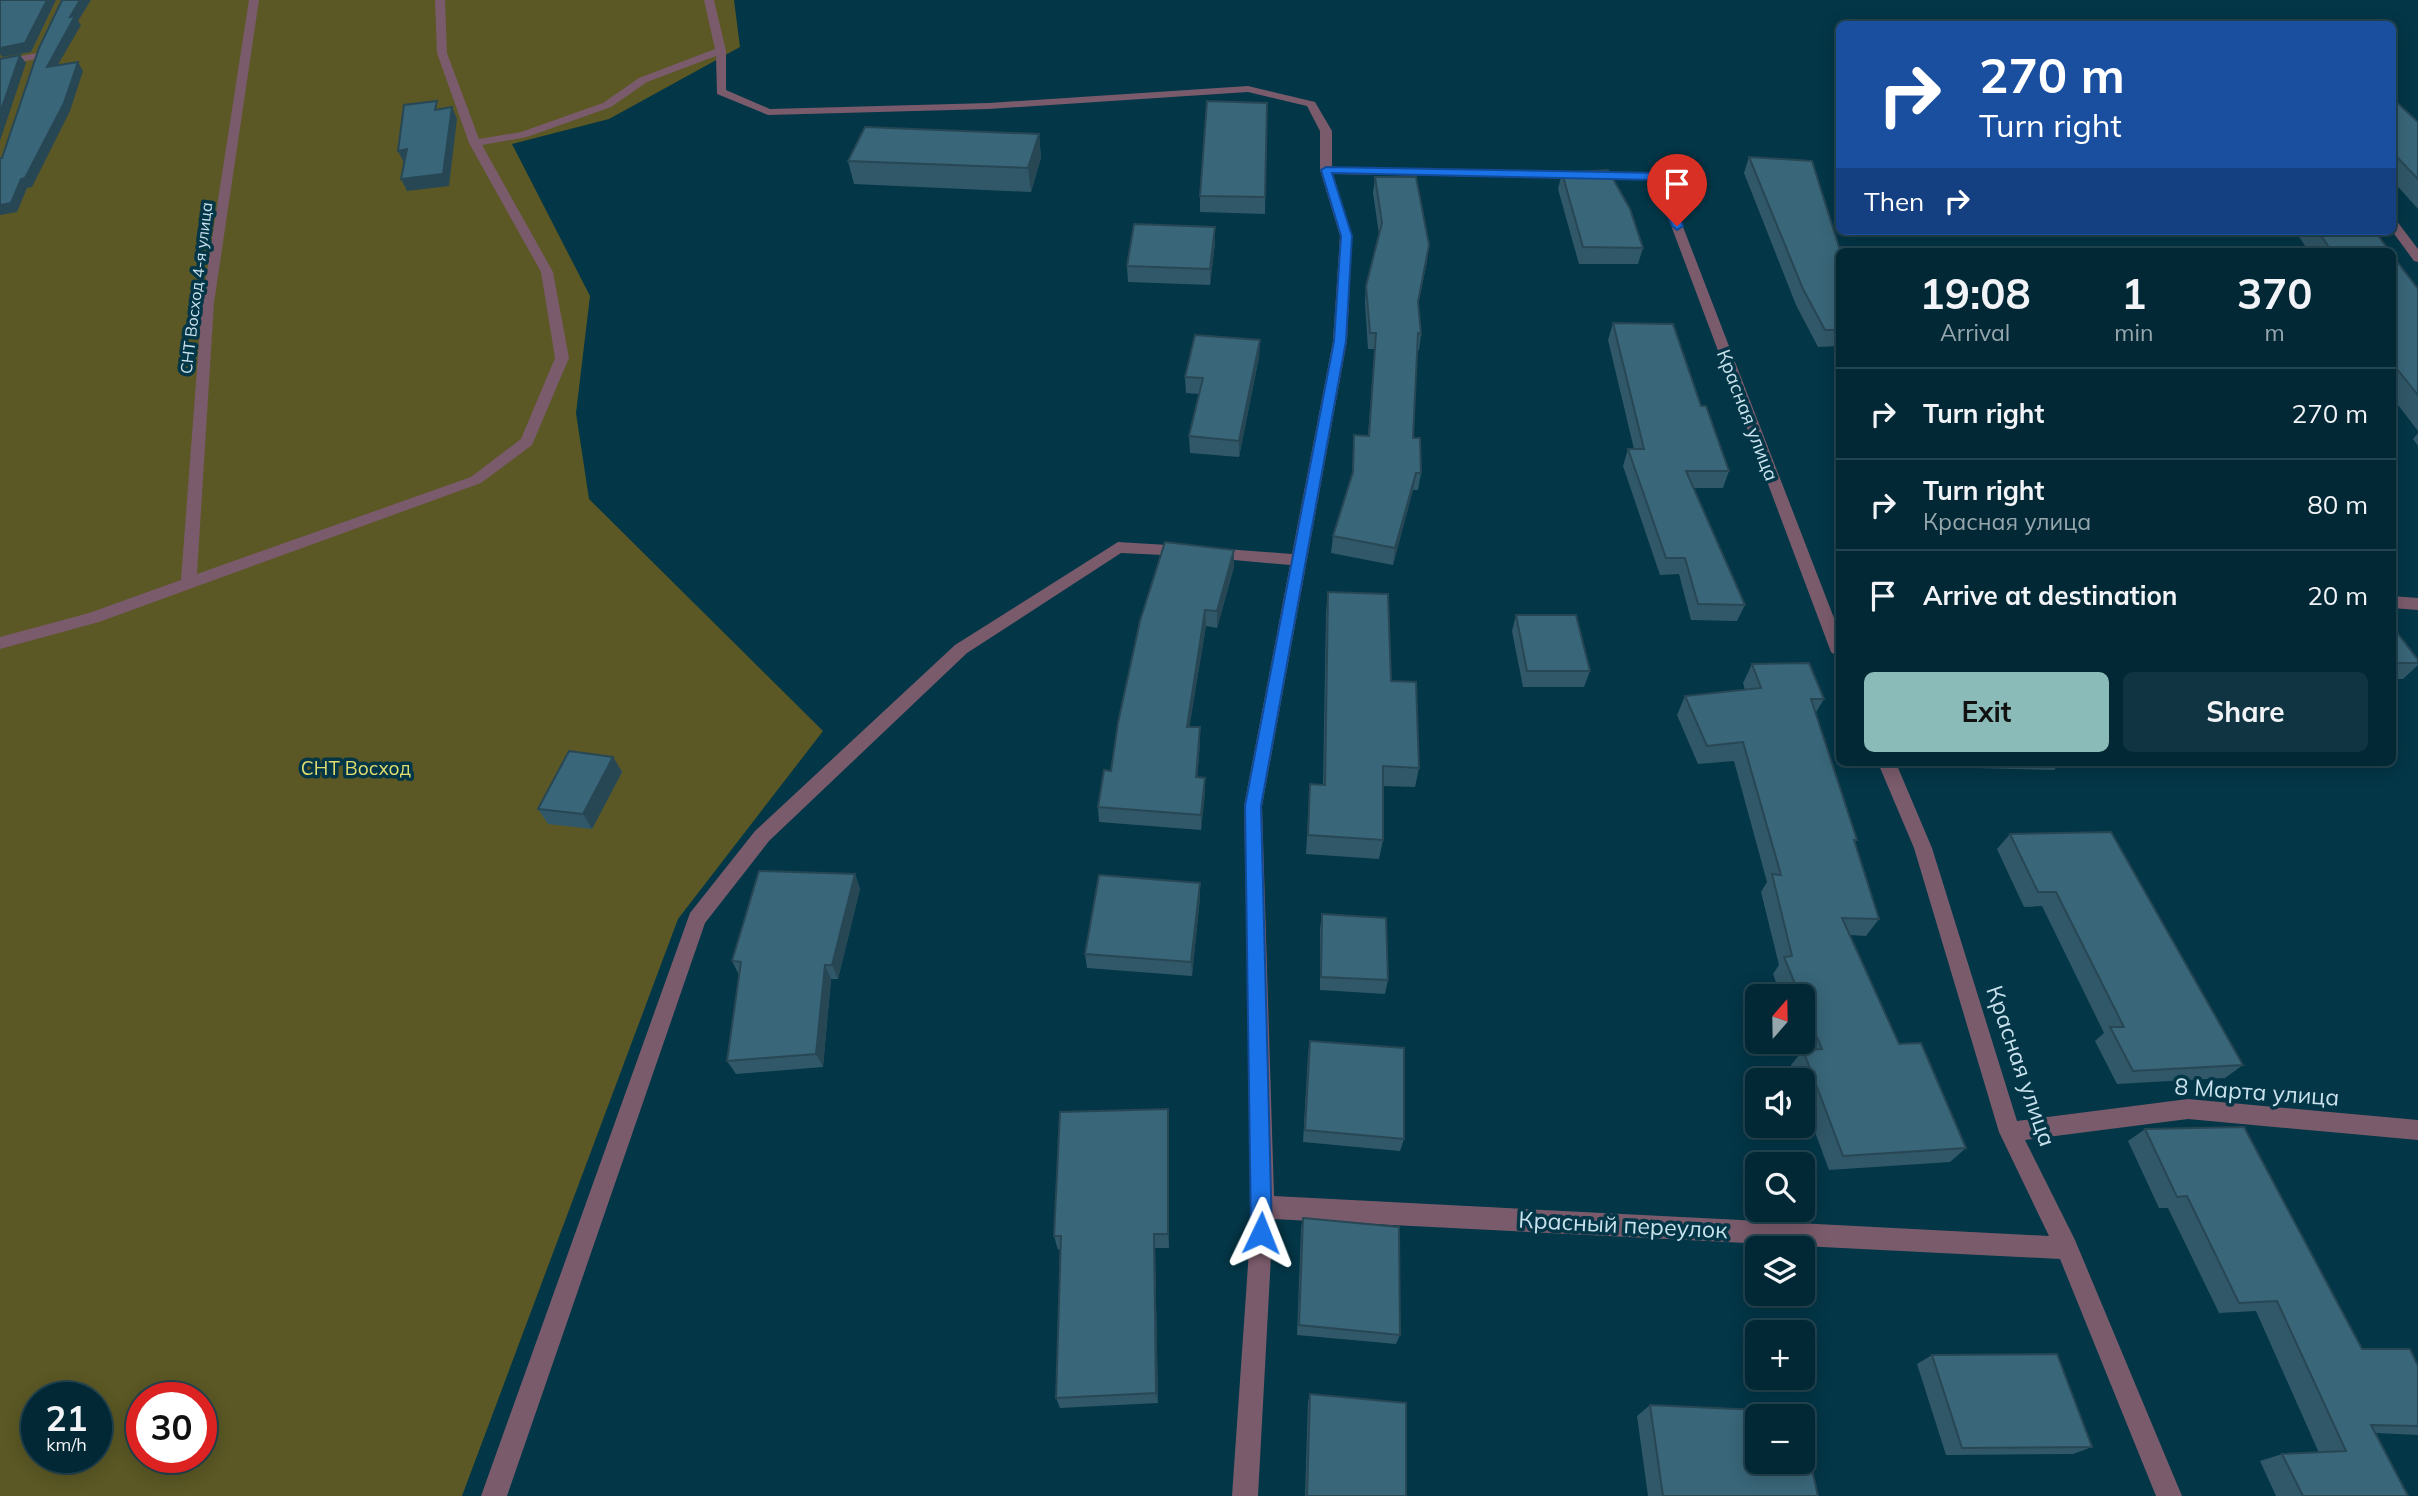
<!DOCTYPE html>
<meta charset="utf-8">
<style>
:root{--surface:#022835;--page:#103441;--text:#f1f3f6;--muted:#96a6ad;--line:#234450;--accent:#8bbbb9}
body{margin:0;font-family:Mulish,sans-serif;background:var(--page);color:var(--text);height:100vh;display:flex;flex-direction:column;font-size:26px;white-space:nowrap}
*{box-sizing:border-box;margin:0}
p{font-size:23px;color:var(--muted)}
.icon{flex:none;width:38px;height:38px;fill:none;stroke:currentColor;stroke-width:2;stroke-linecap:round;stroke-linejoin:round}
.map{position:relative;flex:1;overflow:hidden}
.details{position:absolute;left:1836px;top:248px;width:560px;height:518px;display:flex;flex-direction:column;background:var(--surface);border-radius:10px;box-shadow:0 4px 18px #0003,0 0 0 2px var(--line)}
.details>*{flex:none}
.banner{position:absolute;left:1836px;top:21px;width:560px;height:214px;border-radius:10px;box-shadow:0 4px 18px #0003,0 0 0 2px var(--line);background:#1a4fa0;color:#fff;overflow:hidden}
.needle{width:46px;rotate:20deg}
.controls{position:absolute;left:1745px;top:984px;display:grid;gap:14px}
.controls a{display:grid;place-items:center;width:70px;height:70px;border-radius:10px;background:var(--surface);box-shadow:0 4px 18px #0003,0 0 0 2px var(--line);font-size:35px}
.speed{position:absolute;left:21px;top:1382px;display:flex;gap:14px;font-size:35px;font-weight:700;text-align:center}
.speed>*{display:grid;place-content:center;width:91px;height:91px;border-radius:50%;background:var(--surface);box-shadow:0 4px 18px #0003,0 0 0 2px var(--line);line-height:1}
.speed small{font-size:18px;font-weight:400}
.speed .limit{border:10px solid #d22;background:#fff;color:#111}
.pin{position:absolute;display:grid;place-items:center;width:60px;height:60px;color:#fff;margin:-72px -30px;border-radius:50% 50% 50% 0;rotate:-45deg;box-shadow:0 0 7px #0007}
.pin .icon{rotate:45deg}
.me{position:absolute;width:77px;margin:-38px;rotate:2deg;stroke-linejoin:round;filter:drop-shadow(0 0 5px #0008)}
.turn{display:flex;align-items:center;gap:24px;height:147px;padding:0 28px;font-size:32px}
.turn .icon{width:91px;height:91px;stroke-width:2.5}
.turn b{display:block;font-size:49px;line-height:60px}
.then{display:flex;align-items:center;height:66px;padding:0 28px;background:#0003;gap:14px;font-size:26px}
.eta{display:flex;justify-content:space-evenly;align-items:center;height:119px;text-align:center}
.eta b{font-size:42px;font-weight:700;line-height:49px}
.primary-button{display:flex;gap:14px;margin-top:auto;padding:14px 28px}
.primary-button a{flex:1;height:80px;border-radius:10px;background:var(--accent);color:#111;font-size:28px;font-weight:700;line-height:80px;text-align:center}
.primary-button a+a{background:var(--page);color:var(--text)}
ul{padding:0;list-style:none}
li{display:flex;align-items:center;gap:21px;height:91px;padding:0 28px;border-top:2px solid var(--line)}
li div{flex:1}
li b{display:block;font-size:26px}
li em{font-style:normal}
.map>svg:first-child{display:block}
.green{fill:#5b5825;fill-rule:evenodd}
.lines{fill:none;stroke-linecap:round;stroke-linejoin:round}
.minor{fill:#7a5b6b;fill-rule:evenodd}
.wall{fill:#315868}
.shaded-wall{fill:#284755}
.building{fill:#396679;stroke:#284755;stroke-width:2}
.route{fill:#1a73e8;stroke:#114b97;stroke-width:2}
.labels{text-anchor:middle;stroke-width:7;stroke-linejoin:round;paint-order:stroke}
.far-street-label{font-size:16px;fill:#cae2ed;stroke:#033647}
.street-label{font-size:19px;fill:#cae2ed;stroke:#033647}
.park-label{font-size:19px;fill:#e3de6f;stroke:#033647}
.near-street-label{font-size:23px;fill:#cae2ed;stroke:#033647}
</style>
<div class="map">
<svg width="2418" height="1496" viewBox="0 0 2418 1496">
<rect width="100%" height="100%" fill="#033647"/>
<!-- green -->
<path class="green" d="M0 0H734L740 47 609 119 512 144 590 296 576 413 589 499 823 731 678 919 462 1496H0ZM37 1398H96V1458H37ZM142 1398H201V1458H142Z"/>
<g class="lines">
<!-- minor -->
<path class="minor" d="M249 0H259L214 303 197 574 471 477 521 439 555 358 541 272 469 143 437 53 435 0H445L447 53 479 139 521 132 603 103 639 78 715 49 704 0H714L726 51V90L770 109 989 103 1248 86 1315 102 1332 131V167L1663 175 1839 631V658L1831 652 1654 180 1333 174 1352 236 1347 341 1262 806 1274 1196 2049 1236 1999 1132 1914 848 1878 763H1896L1932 848 2017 1121 2188 1099 2418 1120V1140L2188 1119 2025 1140 2075 1240 2182 1496H2156L2060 1259 1273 1219 1258 1496H1232L1252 1207 1244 806 1290 565 1212 558 1204 553 1212 548 1292 554 1333 341 1340 236 1320 170V131L1307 106 1248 92 989 109 768 115 717 94 716 56 647 82 611 107 527 137 482 145 553 272 569 358 532 445 481 483 99 622 0 649V637L89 613 181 580 202 303Z
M37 53 42 56 41 58 0 66V60Z
M2392 219 2396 220 2418 249V262L2414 261 2392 231Z
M1118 542 1184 546 1192 551 1184 556 1121 553 967 653 769 841 705 923 507 1496H481L690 913 755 831 955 645Z
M2392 596 2418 598V610L2392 608Z"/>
</g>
<!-- wall -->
<path class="wall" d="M2392 98 2418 122V209L2392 180Z
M1267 103 1265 214 1200 212V196Z
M1039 134 1041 158 1031 192 854 184 848 161Z
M1749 157 1839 247V346L1818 347 1796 305 1744 173Z
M1562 173 1643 248 1638 264H1579L1558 189Z
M1375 177 1427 261 1418 305 1421 334 1419 350H1417L1413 438 1421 473 1418 490H1413L1393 565 1331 553 1333 536 1352 477 1354 435H1368L1375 349H1368L1365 303 1366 286 1379 234 1373 193Z
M2297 231H2375L2390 252H2309L2296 232Z
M1215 243 1210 285 1128 282 1127 266Z
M2392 255 2418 289V431L2392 397Z
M1613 323 1701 406 1729 471 1723 488H1694L1745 605 1737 621 1691 620 1679 574 1660 575 1623 466 1628 449H1634L1608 340Z
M1260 340 1259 357 1239 457 1190 453 1189 436 1199 394 1186 393 1185 377Z
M2418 433V446L2413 439Z
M1234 550V567L1217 628 1206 626 1189 727 1200 743 1197 777 1205 793 1201 830 1099 822 1098 807 1111 771Z
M1328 592 1391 681 1419 768 1415 787 1383 786V840L1379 859 1306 854 1310 784 1323 785 1326 612Z
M1516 615 1590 671 1584 687H1523L1512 631Z
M2392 626 2418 660V665L2403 679H2392Z
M1752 664 1824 699 1815 714 1857 840 1855 842 1879 919 1866 936 1850 935 1899 1044 1966 1148 1950 1162 1829 1170 1802 1097V1080H1796L1791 1065 1803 1050 1800 1041H1802V996H1781L1773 974 1779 965 1761 892 1767 882 1734 761 1698 764 1677 715 1685 696 1745 690 1743 683Z
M613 757 622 772 592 829 548 824 538 809Z
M1973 763H2060L2054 770 1976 768Z
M2010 834 2243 1065 2225 1078 2117 1084 2095 1041 2104 1033 2042 906 2024 907 1997 849Z
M855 874 860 889 838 979H831L823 1067 736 1074 727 1061 739 975 732 961Z
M1200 883V897L1192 976 1087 968 1085 954Z
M1322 914 1388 980 1385 994 1320 990V929Z
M1310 1041 1404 1139 1400 1151 1303 1142 1308 1054Z
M1168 1109 1169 1248H1155L1158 1403 1060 1408 1056 1398 1060 1249 1058 1250 1054 1236Z
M2145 1129 2362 1349 2418 1366V1435L2376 1433 2408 1496H2276L2260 1461 2282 1454 2319 1453 2256 1311 2219 1313 2168 1208H2159L2128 1141Z
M1303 1218 1400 1335 1396 1344 1297 1335 1301 1229Z
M1932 1355 2092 1447 2073 1454 1946 1455 1917 1364Z
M1310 1394 1406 1496H1305L1308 1402Z
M1650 1405 1818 1496H1648L1637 1416Z"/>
<!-- shaded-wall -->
<path class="shaded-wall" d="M47 0H56L31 52 2 57 0 54V48Z
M80 0H91L78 21 81 25 52 75 47 67 70 17Z
M20 55 26 63 0 141V113Z
M78 62 83 71 70 111 32 187 27 188 17 212 0 215V205L21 179Z
M452 107 457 119 449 186 407 191 401 179Z
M1039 134 1041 158 1031 192 1028 168Z
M407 149 404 163 398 151Z
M1215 227V243L1210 285V269Z
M1429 245 1427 261 1415 319 1418 302Z
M1260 340 1259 357 1239 457V441Z
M1416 473 1413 490 1393 565 1395 548Z
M1234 550V567L1217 628V611Z
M1205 610 1206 626 1187 742V727Z
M1200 727V743L1196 793V777Z
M613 757 622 772 592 829 583 814Z
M1205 778V793L1201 830V815Z
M855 874 860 889 838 979 832 965Z
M1200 883V897L1192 976 1191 962Z
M825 965 831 979 823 1067 816 1054Z
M1168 1109 1169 1125V1248L1168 1234Z
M1154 1234 1155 1248 1158 1403 1156 1393Z"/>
<!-- building -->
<path class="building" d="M0 0H47L25 43 0 48Z
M62 0H80L70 17 75 16 47 67 78 62 64 103 25 178 21 179 11 203 0 205V158H2L39 48Z
M20 55 0 113V59Z
M2392 98 2418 122V179L2396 156H2392Z
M437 101 435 110 452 107 443 174 401 179 407 149 398 151 404 105Z
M1207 101 1267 103 1265 197 1200 196Z
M865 127 1039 134 1028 168 848 161Z
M1749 157 1812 161 1839 247H1854L1856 252H1839V330H1825L1803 289Z
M1608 170 1630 209 1643 248 1583 247 1562 173Z
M1375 177H1416L1429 245 1418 302 1421 334 1418 333 1413 438H1420L1421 473H1416L1395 548 1333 536 1353 472 1354 435 1369 436 1376 333H1370L1366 286 1382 223Z
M1134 224 1215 227 1210 269 1127 266Z
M2318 231H2375L2390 252H2332Z
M2392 255 2418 289V395L2392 363V360L2397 361 2392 353Z
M1613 323 1673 324 1701 406H1706L1729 471H1686L1745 605 1698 604 1685 558H1666L1628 449H1644Z
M1195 335 1260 340 1239 441 1189 436 1203 378 1185 377Z
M1165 542 1234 550 1217 611 1205 610 1187 727H1200L1196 777 1205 778 1201 815 1098 807 1104 770 1111 771 1118 723 1140 621Z
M1328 592 1388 594 1391 681 1416 682 1419 768 1383 766V840L1308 835 1310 784 1325 785Z
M1516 615H1576L1590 671H1527Z
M2392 626 2418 660V663H2392Z
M1809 663 1824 699H1811L1857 840H1854L1879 919 1842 918 1899 1044 1921 1043 1966 1148 1843 1156 1803 1050 1822 1049 1802 1002V996H1800L1784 957 1792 956 1772 874 1781 875 1743 742 1707 746 1685 696 1761 688 1752 664Z
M569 751 613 757 583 814 538 809Z
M2111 832 2243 1065 2133 1071 2110 1027H2124L2056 892H2038L2010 834Z
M759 871 855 874 832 965H825L816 1054 727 1061 741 962 732 961Z
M1099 875 1200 883 1191 962 1085 954Z
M1322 914 1386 918 1388 980 1321 977Z
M1310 1041 1404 1048V1139L1305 1130Z
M1168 1109V1234H1154L1156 1393 1056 1398 1061 1236H1054L1060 1112Z
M2244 1127 2362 1349H2410L2418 1366V1426L2371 1425 2408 1496H2303L2282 1454 2346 1451 2277 1301 2239 1303 2187 1196 2177 1197 2145 1129Z
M1303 1218 1399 1227 1400 1335 1299 1325Z
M2057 1354 2092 1447 1962 1448 1932 1355Z
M1310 1394 1406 1403V1496H1307Z
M1650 1405 1799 1412 1800 1416H1757V1461H1802V1426L1818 1496H1663Z"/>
<!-- route -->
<path class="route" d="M1326 167 1659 173 1664 177 1683 226 1677 230 1672 226 1655 180 1332 173 1352 236 1346 341 1261 806 1272 1233 1269 1240 1261 1243 1254 1240 1251 1233 1245 806 1334 341 1341 236 1321 170Z"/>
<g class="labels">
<!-- far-street labels -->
<g class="far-street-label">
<text transform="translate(196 288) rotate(-83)" y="6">СНТ Восход 4-я улица</text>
</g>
<!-- street labels -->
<g class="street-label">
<text transform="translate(1748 415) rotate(69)" y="7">Красная улица</text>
</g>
<!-- park labels -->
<g class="park-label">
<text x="356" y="775">СНТ Восход</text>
</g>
<!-- near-street labels -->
<g class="near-street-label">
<text transform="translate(2021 1066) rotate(71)" y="8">Красная улица</text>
<text transform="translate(2257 1092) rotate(4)" y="8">8 Марта улица</text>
<text transform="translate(1623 1225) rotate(3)" y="8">Красный переулок</text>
</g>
</g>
</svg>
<div class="controls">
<a><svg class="needle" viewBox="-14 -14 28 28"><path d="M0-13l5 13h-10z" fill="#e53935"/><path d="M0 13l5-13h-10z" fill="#96a6ad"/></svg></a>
<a><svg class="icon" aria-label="sound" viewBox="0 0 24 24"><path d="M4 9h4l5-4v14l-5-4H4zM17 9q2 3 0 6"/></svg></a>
<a><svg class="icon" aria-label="search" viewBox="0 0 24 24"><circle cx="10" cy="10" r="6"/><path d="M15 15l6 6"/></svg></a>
<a><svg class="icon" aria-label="layers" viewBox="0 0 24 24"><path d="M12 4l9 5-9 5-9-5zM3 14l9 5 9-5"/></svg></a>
<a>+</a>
<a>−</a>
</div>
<div class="speed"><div>21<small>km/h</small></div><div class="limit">30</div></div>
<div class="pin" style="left:1677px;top:226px;background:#d93025"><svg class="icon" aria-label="arrive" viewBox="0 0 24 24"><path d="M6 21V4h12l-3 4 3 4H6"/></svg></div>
<svg class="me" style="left:1261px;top:1233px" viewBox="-20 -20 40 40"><path d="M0-17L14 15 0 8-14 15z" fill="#1a73e8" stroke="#fff" stroke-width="4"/></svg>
<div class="banner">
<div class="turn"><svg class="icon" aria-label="right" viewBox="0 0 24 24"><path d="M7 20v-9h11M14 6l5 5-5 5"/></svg><div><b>270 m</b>Turn right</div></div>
<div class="then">Then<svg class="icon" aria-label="right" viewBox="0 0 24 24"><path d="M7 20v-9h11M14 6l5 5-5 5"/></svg></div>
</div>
<section class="details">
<div class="eta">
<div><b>19:08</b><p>Arrival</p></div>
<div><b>1</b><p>min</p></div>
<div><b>370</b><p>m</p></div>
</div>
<ul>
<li><svg class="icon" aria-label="right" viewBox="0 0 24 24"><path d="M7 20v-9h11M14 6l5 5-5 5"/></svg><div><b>Turn right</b></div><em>270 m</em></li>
<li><svg class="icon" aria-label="right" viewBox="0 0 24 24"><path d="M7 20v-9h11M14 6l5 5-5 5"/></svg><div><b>Turn right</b><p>Красная улица</p></div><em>80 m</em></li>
<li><svg class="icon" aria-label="arrive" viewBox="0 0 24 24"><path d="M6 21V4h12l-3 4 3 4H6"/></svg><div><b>Arrive at destination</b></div><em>20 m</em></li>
</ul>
<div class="primary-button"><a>Exit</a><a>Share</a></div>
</section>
</div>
